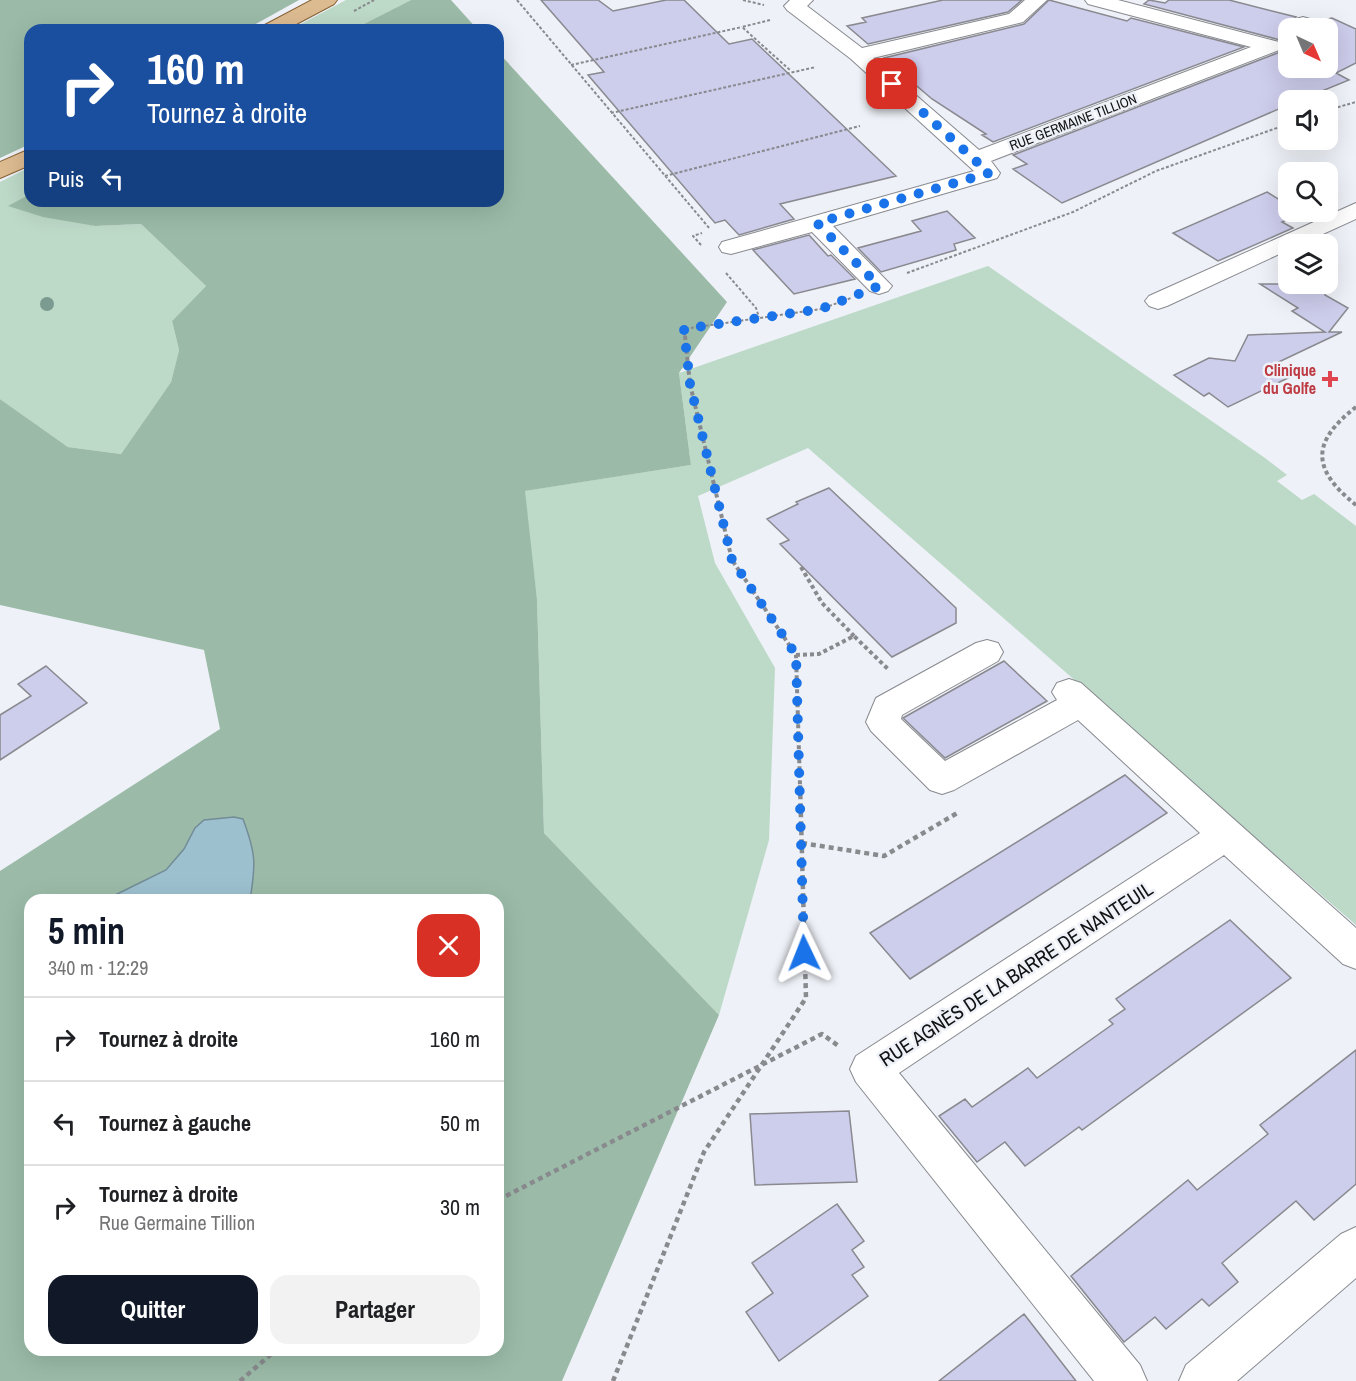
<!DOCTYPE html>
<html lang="fr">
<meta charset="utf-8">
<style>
:root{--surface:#fff;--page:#f2f2f2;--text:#202124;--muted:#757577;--line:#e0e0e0;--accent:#111827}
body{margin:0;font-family:"Archivo Narrow",sans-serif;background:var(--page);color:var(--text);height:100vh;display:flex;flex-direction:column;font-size:22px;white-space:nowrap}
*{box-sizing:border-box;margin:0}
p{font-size:20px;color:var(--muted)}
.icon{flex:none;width:33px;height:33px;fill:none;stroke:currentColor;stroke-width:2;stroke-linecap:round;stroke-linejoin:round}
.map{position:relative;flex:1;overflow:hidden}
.side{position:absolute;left:24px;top:894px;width:480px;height:462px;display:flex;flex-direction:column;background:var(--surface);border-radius:18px;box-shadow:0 6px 24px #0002}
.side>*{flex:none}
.guide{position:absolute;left:24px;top:24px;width:480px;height:183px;border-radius:18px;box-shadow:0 6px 24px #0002;background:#1a4fa0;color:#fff;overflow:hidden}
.needle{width:39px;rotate:136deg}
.fabs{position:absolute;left:1278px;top:18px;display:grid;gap:12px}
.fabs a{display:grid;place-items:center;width:60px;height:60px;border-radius:12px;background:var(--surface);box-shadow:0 6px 24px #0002;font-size:30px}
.pin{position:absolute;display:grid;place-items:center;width:51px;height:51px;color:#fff;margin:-26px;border-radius:12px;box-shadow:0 3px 9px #0006}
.me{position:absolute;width:66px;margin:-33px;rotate:358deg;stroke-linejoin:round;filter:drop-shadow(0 0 4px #0008)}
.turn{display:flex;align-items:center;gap:21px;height:126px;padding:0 24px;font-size:27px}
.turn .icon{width:78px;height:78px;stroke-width:2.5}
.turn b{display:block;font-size:42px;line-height:51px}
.then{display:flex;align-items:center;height:57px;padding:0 24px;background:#0003;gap:12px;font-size:22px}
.round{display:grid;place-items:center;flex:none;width:63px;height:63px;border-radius:18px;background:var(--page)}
.headline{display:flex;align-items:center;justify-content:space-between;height:102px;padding:0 24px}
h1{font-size:36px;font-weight:800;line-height:45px;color:var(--accent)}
.cta{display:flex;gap:12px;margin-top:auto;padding:12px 24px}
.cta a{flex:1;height:69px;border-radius:18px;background:var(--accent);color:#fff;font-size:24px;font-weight:800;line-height:69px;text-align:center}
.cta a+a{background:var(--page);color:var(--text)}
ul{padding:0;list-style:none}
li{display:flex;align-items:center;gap:18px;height:84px;padding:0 24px;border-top:2px solid var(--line)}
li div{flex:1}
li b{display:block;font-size:22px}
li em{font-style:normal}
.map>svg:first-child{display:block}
.green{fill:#bdd9c8}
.forest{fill:#9bbba8;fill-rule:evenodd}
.water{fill:#9dc0cf;stroke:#738c97;stroke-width:1.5}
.building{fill:#cdcdec;stroke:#89898f;stroke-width:1.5}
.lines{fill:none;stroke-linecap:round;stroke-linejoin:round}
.minor-casing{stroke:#878a8f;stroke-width:2}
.major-casing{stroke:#876235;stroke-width:2}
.path-far2{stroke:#888a8e;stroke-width:2;stroke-dasharray:3 2;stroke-linecap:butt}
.path-far1{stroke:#888a8e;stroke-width:4;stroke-dasharray:4 3;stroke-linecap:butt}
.path{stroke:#888a8e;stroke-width:4.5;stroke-dasharray:5 4;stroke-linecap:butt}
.minor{fill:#fff;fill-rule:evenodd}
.major{fill:#ddbb91;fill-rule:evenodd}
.tree{fill:#7c9b90}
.route{stroke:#1a73e8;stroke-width:10;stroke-dasharray:0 18}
.health-dot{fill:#e0444e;stroke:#eef1f7;stroke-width:2}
.labels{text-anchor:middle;stroke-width:5;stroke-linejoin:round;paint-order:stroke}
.far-street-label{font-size:14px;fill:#111213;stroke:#eef1f7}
.health-label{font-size:16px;font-weight:bold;fill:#be3a42;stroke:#eef1f7;text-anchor:end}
.near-street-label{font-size:20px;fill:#111213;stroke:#eef1f7}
</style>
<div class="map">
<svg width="1356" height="1381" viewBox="0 0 1356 1381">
<rect width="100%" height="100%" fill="#eef1f7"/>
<!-- green -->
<path class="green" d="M346 0H411L352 30H290Z
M30 167V194L9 206 95 226 141 224 206 286 172 321 179 350 171 382 121 454 68 447 0 399V182Z
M988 266 1265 458 1287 475 1277 481 1302 500 1314 494 1356 526V925L808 448 698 496 715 563 775 668 769 840 719 1015 544 833 537 599 524 491 691 465 679 373Z"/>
<!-- forest -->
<path class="forest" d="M0 0H299L245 30H30V144L0 158Z
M411 0H451L478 30H352Z
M498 52 727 302 679 373 691 465 525 491 537 599 544 833 719 1015 562 1381H0V871L220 729 204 650 0 605V399L68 447 121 454 171 382 179 350 172 321 206 286 141 224 95 226 43 217 8 206 30 194V201H498ZM30 900H498V1350H30Z"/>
<!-- water -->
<path class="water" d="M234 817 243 819C256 854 256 863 250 900H105L166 870 184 849 195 828 204 820Z"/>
<!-- building -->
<path class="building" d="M541 0H598L613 11 666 0H684L729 44 752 39 896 176 780 204 794 219 739 235 725 220 715 223 588 75 604 72Z
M943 0H1022L1008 12 868 44 847 26 866 22 862 18Z
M1049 0 1127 21 1131 18 1244 47 993 142 982 135 986 134 932 99 884 58 1024 24Z
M1149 0 1165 3 1169 0H1229L1296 17 1285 28 1288 32V68H1328V28H1312L1315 22 1332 18 1356 29V63L1336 73 1349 80 1300 100H1288V105L1062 203 1013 169 1027 164 1013 155 1280 52 1284 47 1280 40 1144 4Z
M1267 192 1288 205V212L1302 213 1282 222 1293 228 1218 261 1173 233Z
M947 211 975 238 954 244 956 250 881 272 858 248 921 231 912 221Z
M809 235 828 256 831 255 855 279 794 294 753 250Z
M1260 284H1324L1325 295 1348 308 1329 332H1342L1264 369 1288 378 1228 407 1209 393 1204 396 1174 375 1209 358 1235 361 1248 335 1325 332 1292 311 1298 308Z
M829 488 956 608V623L892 657 780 544 789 540 767 519 798 504 796 502Z
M1004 661 1047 701 945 758 903 718Z
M46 666 87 703 0 760V715L31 696 18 684Z
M1125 775 1167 813 910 979 870 933Z
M1230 920 1291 978 1082 1130 1079 1127 1025 1166 1005 1142 977 1162 939 1116 965 1099 972 1107 1028 1068 1037 1078 1113 1024 1109 1020 1125 1009 1116 999Z
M1356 1050V1184L1314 1220 1296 1201 1222 1263 1238 1282 1209 1306 1202 1299 1166 1329 1155 1317 1124 1342 1071 1276 1188 1180 1197 1190 1268 1134 1260 1125Z
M849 1111 857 1182 755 1185 750 1114Z
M837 1204 864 1241 852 1250 864 1267 852 1275 868 1296 779 1361 746 1312 773 1293 752 1263Z
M1024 1314 1076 1381H939Z"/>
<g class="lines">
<defs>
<path id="minor" d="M790 0H813L807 6 862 48 1009 14 1025 0H1047L1023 22 873 58 979 150 1251 47 1088 4 1085 0H1118L1279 42 1282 46 1279 50 991 161 1000 173 997 178 833 226 892 286 888 291 879 294 870 291 812 232 731 254 722 252 719 247 722 242 974 171 851 59 787 10 784 6Z
M1303 17 1310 19 1313 23 1310 27 1288 30 1287 28 1296 19Z
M1356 203V219L1301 244H1288V250L1167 306 1158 309 1149 306 1145 301 1149 296Z
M987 640 998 643 1003 652 998 661 902 715 901 719 945 761 1057 700 1052 692 1057 683 1069 679 1081 683 1356 928V969L1343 964 1224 855 899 1073 1140 1365 1147 1381H1094L856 1082 850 1069 856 1056 1200 833 1078 720 954 790 942 794 930 790 871 731 866 722 876 698 976 643Z
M1356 1227V1278L1237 1381H1179L1186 1365 1341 1234Z"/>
<path id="major" d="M312 0H337L334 4 285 30H260L263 26Z
M30 149V165L0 178V162Z"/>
</defs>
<!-- minor casing -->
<use href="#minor" class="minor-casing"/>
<!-- major casing -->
<use href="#major" class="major-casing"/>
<!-- path-far2 -->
<path class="path-far2" d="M517 0 710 229
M743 0 764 5
M354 11 374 0
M770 20 742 27 791 71
M571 65 742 27
M1328 110 1356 102
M611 113 816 67
M665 176 860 126
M701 245 693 236 702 233
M726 273 756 308 759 317
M907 273 1073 212 1156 171 1288 124
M685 337 684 329 821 309 851 298"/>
<!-- path-far1 -->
<path class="path-far1" d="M685 336 690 384 732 560 796 655 800 785
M1356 407C1311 442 1311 469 1356 505
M801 567 822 603 854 636
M796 655 819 654 854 636 889 670"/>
<!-- path -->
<path class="path" d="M802 843 884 856 959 812
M498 1200 822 1034 840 1047
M240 1381 276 1350
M613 1381 704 1152 806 998 800 783"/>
<!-- minor -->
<use href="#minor" class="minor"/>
<!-- major -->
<use href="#major" class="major"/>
</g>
<!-- trees -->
<circle class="tree" cx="47" cy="304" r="7"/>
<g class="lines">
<!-- route -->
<path class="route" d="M804 953 796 655 732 560 690 384 684 329 821 309 879 286 817 223 989 173 892 84"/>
</g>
<!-- markers -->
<path class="health-dot" d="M1327 370h6v6h6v6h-6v6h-6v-6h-6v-6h6z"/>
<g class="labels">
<!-- far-street labels -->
<g class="far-street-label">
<text transform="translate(1073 122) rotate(-21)" y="5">RUE GERMAINE TILLION</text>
</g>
<!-- health labels -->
<g class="health-label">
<text x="1316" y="376">Clinique<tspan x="1316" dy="18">du Golfe</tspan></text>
</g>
<!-- near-street labels -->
<g class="near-street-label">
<text transform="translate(1016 974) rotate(-33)" y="7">RUE AGNÈS DE LA BARRE DE NANTEUIL</text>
</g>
</g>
</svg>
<div class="fabs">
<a><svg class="needle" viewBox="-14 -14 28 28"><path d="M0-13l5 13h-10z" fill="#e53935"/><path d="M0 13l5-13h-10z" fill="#757577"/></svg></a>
<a><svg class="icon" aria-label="sound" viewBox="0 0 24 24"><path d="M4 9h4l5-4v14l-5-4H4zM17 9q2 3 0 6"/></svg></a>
<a><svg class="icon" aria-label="search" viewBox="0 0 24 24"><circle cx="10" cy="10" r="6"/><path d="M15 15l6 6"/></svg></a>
<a><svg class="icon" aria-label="layers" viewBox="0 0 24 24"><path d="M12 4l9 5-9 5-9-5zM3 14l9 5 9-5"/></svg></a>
</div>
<div class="pin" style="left:892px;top:84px;background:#d93025"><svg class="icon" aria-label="arrive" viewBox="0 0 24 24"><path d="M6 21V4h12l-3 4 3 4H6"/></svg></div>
<svg class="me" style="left:804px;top:953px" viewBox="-20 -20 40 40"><path d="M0-17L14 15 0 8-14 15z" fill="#1a73e8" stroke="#fff" stroke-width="4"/></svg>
<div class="guide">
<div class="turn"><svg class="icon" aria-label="right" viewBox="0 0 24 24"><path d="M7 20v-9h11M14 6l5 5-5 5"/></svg><div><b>160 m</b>Tournez à droite</div></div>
<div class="then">Puis<svg class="icon" aria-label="left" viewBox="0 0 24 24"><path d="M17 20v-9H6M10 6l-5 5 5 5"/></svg></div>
</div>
<section class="side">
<div class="headline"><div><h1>5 min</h1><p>340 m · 12:29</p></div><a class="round" style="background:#d93025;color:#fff"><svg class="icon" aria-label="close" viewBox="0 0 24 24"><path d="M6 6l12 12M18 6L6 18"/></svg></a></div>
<ul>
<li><svg class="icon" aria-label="right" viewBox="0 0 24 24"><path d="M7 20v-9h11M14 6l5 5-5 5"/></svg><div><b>Tournez à droite</b></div><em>160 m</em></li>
<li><svg class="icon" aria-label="left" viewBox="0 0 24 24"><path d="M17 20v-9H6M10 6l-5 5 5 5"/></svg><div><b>Tournez à gauche</b></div><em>50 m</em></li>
<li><svg class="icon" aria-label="right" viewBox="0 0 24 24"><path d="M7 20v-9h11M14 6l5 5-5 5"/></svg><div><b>Tournez à droite</b><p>Rue Germaine Tillion</p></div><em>30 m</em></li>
</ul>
<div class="cta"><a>Quitter</a><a>Partager</a></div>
</section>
</div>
